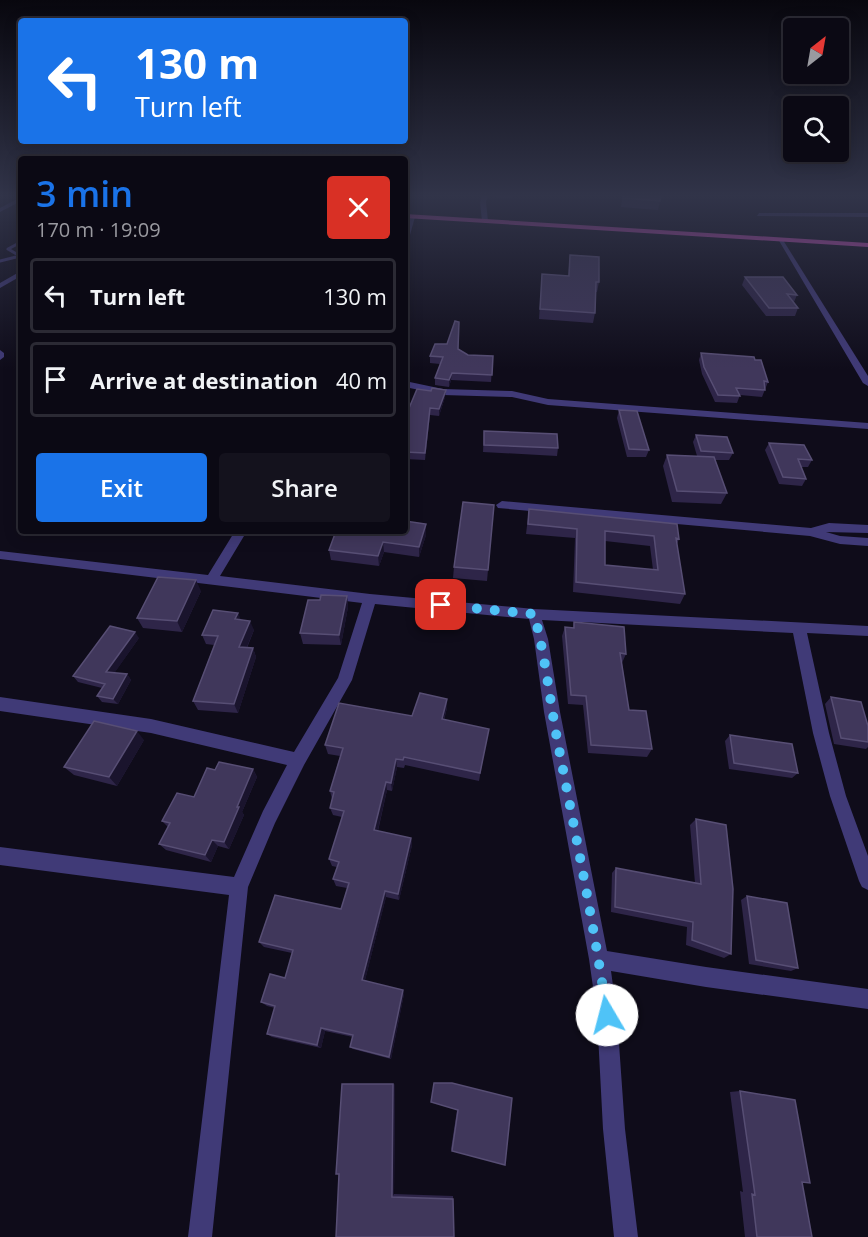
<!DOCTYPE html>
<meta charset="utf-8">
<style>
:root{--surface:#0b0914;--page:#14121d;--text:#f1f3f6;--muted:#9a9aa0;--line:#2b2a34;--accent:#1a73e8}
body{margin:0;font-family:"Open Sans",sans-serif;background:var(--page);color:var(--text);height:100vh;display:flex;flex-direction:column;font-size:22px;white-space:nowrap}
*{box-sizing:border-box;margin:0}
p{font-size:20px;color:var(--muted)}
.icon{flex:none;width:33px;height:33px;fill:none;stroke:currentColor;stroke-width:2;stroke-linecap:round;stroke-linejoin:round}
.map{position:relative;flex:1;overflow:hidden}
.sheet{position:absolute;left:18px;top:156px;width:390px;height:378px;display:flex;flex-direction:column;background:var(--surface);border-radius:6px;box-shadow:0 3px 15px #0003,0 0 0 2px var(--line)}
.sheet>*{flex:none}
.top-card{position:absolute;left:18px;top:18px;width:390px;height:126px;border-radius:6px;box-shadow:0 3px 15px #0003,0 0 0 2px var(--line);background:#1a73e8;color:#fff;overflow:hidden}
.needle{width:39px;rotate:31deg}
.tools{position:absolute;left:783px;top:18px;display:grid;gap:12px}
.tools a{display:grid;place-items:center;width:66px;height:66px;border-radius:6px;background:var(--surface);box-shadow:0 3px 15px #0003,0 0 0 2px var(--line);font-size:30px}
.pin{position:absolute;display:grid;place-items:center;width:51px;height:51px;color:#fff;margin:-26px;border-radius:12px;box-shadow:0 3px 9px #0006}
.me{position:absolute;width:66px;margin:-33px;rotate:352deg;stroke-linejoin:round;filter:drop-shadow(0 0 4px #0008)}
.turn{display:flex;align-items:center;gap:21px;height:126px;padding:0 18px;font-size:27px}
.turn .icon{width:78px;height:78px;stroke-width:2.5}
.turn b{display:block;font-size:42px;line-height:51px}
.round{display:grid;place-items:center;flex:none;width:63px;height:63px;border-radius:6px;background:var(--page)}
.headline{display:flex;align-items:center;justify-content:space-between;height:102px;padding:0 18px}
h1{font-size:36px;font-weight:600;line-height:45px;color:var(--accent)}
.action{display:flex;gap:12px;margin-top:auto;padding:12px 18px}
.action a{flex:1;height:69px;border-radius:6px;background:var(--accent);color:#fff;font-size:24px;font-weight:600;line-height:69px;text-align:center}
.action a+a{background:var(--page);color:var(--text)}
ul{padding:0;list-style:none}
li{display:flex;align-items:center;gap:18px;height:75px;margin:0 12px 9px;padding:0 6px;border:3px solid var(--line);border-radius:6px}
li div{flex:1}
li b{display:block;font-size:22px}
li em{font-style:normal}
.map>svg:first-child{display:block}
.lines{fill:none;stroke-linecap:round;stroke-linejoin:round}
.service{stroke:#403a77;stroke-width:3}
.minor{fill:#403a77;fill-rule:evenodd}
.trunk{fill:#db52c4;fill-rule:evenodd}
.wall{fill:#2e2548;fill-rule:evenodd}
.shaded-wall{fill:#1a142d}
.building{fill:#40375b;stroke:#574e74;stroke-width:1.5;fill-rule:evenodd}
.route{stroke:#4fc3f7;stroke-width:10;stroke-dasharray:0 18}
</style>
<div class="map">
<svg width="868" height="1237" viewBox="0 0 868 1237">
<rect width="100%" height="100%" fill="#0f0c1a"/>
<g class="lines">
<!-- service -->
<path class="service" d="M0 261 20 256 8 249 21 242"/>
<!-- minor -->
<path class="minor" d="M482 195H488L486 202 488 221 485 223 482 221 480 202Z
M21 197V201L0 212V208Z
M759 213H868V217L757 216Z
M412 215 415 217 408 242 405 244V230L409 217Z
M778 239 783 240 868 376V386L863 383Z
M21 271V276L0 288V283Z
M0 350 4 353V357L0 360Z
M405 381 443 389 512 391 548 399 868 423V429L548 405 512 397 443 395 405 387Z
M502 501 811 528 829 523 868 525V533L826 532 840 536 868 538V546L840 544 810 536 498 508 496 505Z
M235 531H247L220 576 370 594 534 609 868 626V636L807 633 829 733 846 796 868 856V890L862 887 859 881 830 796 813 733 793 633 542 620 548 639 560 712 607 951 706 967 868 989V1009L706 987 611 971 617 1015 625 1129 638 1237H614L603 1129 597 1015 589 959 544 712 534 639 529 619 375 604 352 680 304 765 275 823 248 887 212 1237H188L229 895 0 865V847L234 877 263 811 287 765 151 733 0 711V697L151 719 294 752 338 678 362 603 0 559V551L208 575Z"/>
<!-- trunk -->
<path class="trunk" d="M405 214 868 243V247L405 218Z"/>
</g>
<!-- wall -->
<path class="wall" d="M494 195H515L512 199 494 197Z
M623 195 660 201 658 210 621 207Z
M570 255 599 282 597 292H596L595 313 593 323 539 319 542 274 568 276Z
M745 277 797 295 794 302 798 308 795 316H766L742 285Z
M458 349 468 355 493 356 491 382 451 380 449 387 435 385V378L440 364 430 363V356Z
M701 353 755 360 768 382 762 397 740 395 737 403 715 402 702 374 699 360Z
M445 397 439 416 430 415 425 460 405 459V412L407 413Z
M619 410 649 450 646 457H627L617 418Z
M484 431 558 448 557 456 483 452Z
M696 435 733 453 729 460H715L727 493 721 504 672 502 663 466 667 455 697 456 693 442Z
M769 443 812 460 808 467H801L806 479 802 486 779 484 765 450Z
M494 505 487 581 453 578 454 567Z
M529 509 679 539 677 544 685 594 680 604 573 592 575 538 526 534ZM605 541 650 546 653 570 605 565Z
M426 535 419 557 384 552 379 566 331 560 329 550Z
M201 591 182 632 143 628 137 618Z
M347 596 348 607 341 645 303 644 300 633 320 600Z
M241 620 254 630 247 648H253L256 657 238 713 198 710 193 701 214 645 206 644 202 635Z
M574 622 626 654 622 663 629 710 652 749 647 757 588 753 583 705 568 704 562 636 565 627 573 628Z
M139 638 114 673 127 674 131 680 118 704 102 702 97 696 102 688 78 682 73 676Z
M831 697 868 726V747L866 749 834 744 825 704Z
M447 708 444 720 487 737 479 781 405 765 404 768 397 767 392 791 387 790 378 831 411 838 412 845 399 900 386 897 365 980 404 994 391 1059 353 1049 350 1047 353 1037 325 1031 321 1048 272 1037 267 1034 275 1008 267 1006 261 1002 285 978 292 953 264 947 259 942 341 909 347 888 336 886 333 879 337 867 332 866 329 859 342 817 333 815 330 808 332 799 330 791 340 756 328 754 325 745 412 716Z
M730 735 798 773 792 778 729 769 725 741Z
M144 740 117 786 74 775 64 767Z
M253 769 257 777 242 812 244 815 229 849 218 846 211 862 166 850 159 844 168 827 162 821 194 797 215 770Z
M696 819 731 954 724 958 686 945 687 927 611 912 612 873 616 868 695 883 690 825Z
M747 896 798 968 791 971 749 964 741 900Z
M393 1084 395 1085 394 1194 453 1196V1199L336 1237Z
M740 1091 802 1182 812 1237H745L740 1191 743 1192 730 1092Z
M512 1098 452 1151 451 1149 457 1110Z"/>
<!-- shaded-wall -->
<path class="shaded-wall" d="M408 361V369L405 372V364Z
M452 373 451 380 449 387V380Z
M446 390 445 397 439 416V409Z
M430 408V415L425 460V453Z
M426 524V535L419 557V547Z
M383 542 384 552 379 566 378 556Z
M196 580 201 591 182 632 177 621Z
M347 596 348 607 341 645 339 635Z
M238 613 242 622 235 619Z
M250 621 254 630 243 656 239 647Z
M135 632 139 638 111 678 106 672Z
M253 648 256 657 238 713 234 704Z
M127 674 131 680 118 704 113 699Z
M447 699V708L441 728 442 719Z
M137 731 144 740 117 786 109 777Z
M396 759 397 767 392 791 391 783Z
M253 769 257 777 242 812 244 815 229 849 224 842 237 807Z
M386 782 387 790 376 838 374 830Z
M411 838 412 845 399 900 398 894Z
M212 840 218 846 211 862 205 855Z
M385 891 386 897 364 984 362 980Z
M403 990 404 994 391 1059 389 1057Z
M321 1028 325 1031 321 1048 317 1045Z
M393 1084 395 1085 394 1194 392 1197Z"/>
<!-- building -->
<path class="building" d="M623 195H661L660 201 623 198Z
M570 255 599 257V282H596L595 313 540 309 542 274 569 276Z
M745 277H783L797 295 787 294 798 308H769Z
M455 321 459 322 458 349 468 355 493 356 492 375 452 373 449 380 435 378 443 357 430 356 435 344H447Z
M701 353 754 357 755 360H761L768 382 764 381 765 390 736 388 740 396 718 395 704 367Z
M432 388 446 390 439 409 430 408 425 453 405 452V412L407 413 417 389 431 391Z
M619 410 637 411 649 450 629 449Z
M484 431 557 434 558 448 484 445Z
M696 435 727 437 733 453 701 451Z
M769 443 804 445 812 460 798 459 806 479 783 477Z
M667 455 714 457 727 493 677 491Z
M463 502 494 505 488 570 454 567Z
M529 509 677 524 679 539 676 538 685 594 576 582 577 529 528 524ZM605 531 654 536 658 570 605 565Z
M405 521 426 524 419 547 383 542 378 556 329 550 336 531H405Z
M158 577 196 580 177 621 137 618Z
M321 595 347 596 339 635 300 633 308 600H320Z
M213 610 238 613 235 619 250 621 239 647 253 648 234 704 193 701 218 636 202 635Z
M574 622 624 627 626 654 620 653 629 710 646 711 652 749 591 745 586 696 571 695 565 627 574 628Z
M110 626 135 632 106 672 127 674 113 699 97 696 105 684 73 676Z
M420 693 447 699 442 719 489 729 480 773 404 757 403 760 396 759 391 783 386 782 374 830 411 838 398 894 385 891 362 980 403 990 389 1057 350 1047 353 1035 321 1028 317 1045 267 1034 275 1006 261 1002 270 974 285 978 293 950 259 942 275 895 341 909 349 883 333 879 339 862 329 859 344 811 330 808 334 792 330 791 343 748 325 745 339 703 412 716Z
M831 697 861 702 868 726V742L841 738Z
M94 721 137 731 109 777 64 767Z
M730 735 792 744 798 773 734 763Z
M219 762 253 769 237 807H239L224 842 212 840 205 855 159 844 170 823 162 821 177 793 194 797 207 768 215 770Z
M696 819 726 825 733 889 731 954 692 940 693 922 615 907 616 868 701 884Z
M747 896 787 903 798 968 756 960Z
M434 1083H452L512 1098 505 1165 452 1151 458 1110 431 1102Z
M342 1084H393L392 1197 453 1199 454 1237H336L339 1174H336Z
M740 1091 795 1100 810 1183 802 1182 812 1237H757L752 1194 755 1195Z"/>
<!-- sky -->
<linearGradient id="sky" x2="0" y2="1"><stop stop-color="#08070e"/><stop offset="0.53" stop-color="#313449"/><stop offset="1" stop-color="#313449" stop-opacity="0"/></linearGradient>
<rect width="868" height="369" fill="url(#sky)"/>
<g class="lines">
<!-- route -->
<path class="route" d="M441 605 534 614C546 658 550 704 559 749 576 837 594 925 607 1015"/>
</g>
</svg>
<div class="tools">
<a><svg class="needle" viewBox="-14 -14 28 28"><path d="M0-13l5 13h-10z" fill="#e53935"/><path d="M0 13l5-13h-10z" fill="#9a9aa0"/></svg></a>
<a><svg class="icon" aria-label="search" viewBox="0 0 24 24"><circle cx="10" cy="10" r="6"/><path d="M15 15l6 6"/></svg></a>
</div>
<div class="pin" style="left:441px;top:605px;background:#d93025"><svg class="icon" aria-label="arrive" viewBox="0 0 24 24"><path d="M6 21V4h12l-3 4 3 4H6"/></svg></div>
<svg class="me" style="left:607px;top:1015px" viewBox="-20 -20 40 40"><circle r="19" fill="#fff"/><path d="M0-13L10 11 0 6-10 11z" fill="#4fc3f7"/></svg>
<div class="top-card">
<div class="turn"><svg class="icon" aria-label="left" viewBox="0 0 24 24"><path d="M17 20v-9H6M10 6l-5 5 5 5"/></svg><div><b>130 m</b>Turn left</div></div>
</div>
<section class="sheet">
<div class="headline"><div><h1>3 min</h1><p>170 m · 19:09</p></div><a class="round" style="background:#d93025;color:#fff"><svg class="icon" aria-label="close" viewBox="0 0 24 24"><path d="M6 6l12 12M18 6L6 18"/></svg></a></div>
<ul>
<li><svg class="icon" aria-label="left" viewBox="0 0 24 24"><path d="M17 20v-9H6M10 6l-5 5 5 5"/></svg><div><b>Turn left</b></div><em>130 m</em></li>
<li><svg class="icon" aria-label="arrive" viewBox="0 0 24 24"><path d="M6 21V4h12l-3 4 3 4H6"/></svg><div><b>Arrive at destination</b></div><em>40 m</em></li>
</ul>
<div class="action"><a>Exit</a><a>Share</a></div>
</section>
</div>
